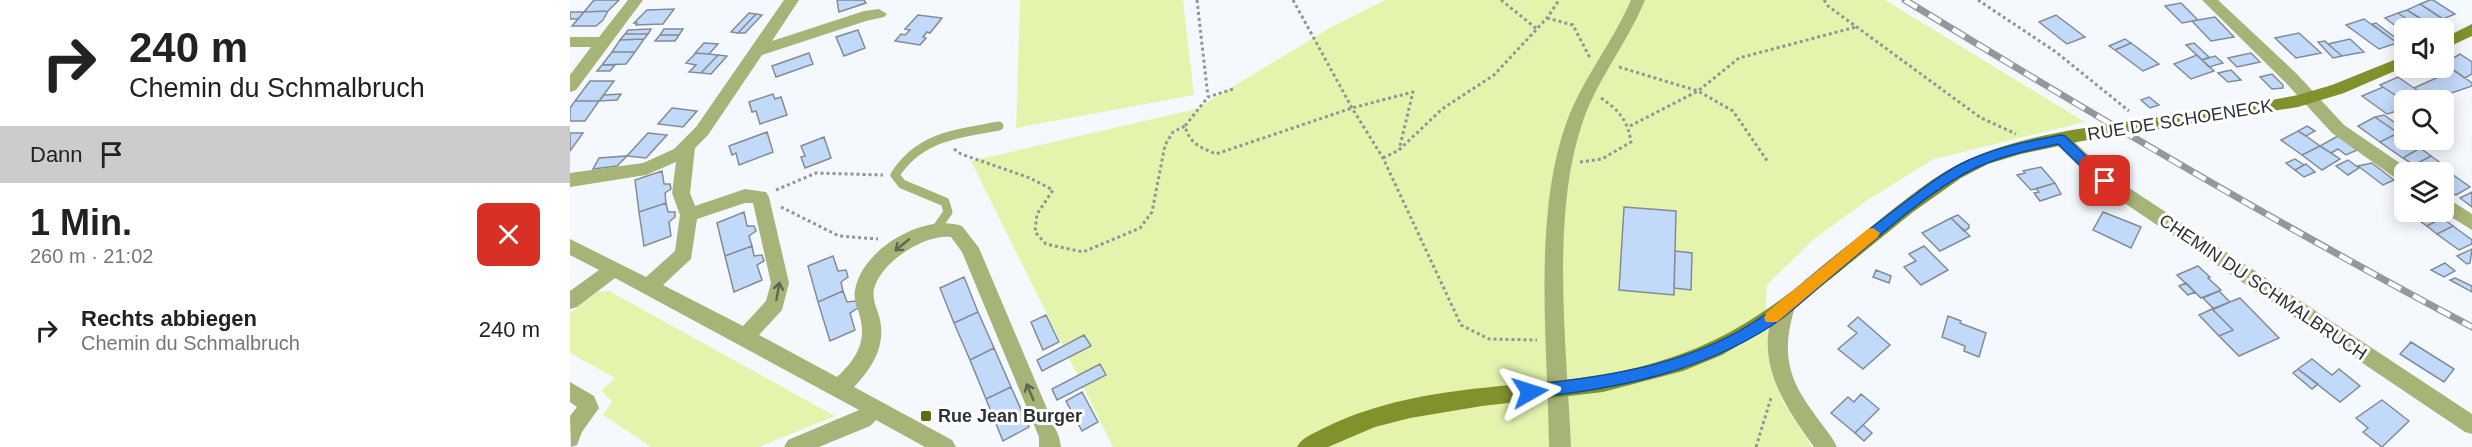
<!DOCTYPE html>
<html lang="de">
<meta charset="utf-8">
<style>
:root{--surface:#fff;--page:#f2f2f2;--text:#222;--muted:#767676}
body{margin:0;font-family:Helvetica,sans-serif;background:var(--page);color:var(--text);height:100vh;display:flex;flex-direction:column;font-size:22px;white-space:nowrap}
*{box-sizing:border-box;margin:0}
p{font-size:20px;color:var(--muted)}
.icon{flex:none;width:33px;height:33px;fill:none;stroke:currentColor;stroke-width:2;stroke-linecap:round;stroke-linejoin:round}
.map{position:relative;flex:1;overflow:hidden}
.sheet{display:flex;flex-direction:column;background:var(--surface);width:570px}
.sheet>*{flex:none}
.banner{background:#fff;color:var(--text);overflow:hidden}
.buttons{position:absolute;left:1824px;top:18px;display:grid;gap:12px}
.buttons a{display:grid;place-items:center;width:60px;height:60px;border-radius:9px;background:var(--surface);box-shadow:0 3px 15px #0003;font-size:30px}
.pin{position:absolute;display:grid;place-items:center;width:51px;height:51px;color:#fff;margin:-26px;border-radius:12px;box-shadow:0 3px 9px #0006}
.me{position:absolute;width:66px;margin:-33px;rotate:84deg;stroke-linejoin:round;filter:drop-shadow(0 0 4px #0008)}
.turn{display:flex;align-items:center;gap:21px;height:126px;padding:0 30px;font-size:27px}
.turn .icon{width:78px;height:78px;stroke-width:2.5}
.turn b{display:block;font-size:42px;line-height:51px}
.then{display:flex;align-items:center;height:57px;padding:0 30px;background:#0003;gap:12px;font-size:22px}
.round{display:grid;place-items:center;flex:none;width:63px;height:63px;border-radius:9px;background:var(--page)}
.headline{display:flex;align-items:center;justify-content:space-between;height:102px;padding:0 30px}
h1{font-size:36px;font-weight:600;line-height:45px}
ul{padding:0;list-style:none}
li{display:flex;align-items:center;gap:18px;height:90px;padding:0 30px}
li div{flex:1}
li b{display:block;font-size:22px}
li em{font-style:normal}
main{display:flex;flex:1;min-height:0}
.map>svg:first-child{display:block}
.green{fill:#e4f4ad}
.building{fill:#c2daf9;stroke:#838b95;stroke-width:1.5}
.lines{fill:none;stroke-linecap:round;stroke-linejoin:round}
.path{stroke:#92969a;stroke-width:3;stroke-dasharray:3 3;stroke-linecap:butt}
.lane{stroke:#a7b477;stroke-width:9}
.street{fill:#a7b477;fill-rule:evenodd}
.secondary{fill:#81912c;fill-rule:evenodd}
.rail-casing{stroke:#94989c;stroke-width:7}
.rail{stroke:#fff;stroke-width:4.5;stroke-dasharray:14;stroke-linecap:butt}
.oneway{stroke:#5e6550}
.route{fill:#1a73e8;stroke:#114b97;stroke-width:1.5}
.slow{fill:#f59e0b}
.poi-dot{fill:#5e6b14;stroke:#fff;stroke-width:2}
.labels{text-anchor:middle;stroke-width:6;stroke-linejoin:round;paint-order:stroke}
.street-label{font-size:18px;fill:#2e3136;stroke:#fff}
.poi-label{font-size:18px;font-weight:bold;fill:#2e3136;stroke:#fff;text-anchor:start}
</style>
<main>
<section class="sheet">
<div class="banner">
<div class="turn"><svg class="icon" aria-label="right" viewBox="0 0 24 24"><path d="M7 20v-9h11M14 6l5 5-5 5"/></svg><div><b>240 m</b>Chemin du Schmalbruch</div></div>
<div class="then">Dann<svg class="icon" aria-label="arrive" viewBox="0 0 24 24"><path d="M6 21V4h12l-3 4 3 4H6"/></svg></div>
</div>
<div class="headline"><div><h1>1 Min.</h1><p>260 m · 21:02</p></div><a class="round" style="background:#d93025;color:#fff"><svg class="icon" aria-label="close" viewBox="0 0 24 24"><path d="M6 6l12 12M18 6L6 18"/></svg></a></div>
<ul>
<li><svg class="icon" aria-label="right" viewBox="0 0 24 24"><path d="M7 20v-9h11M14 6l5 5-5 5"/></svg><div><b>Rechts abbiegen</b><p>Chemin du Schmalbruch</p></div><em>240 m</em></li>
</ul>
</section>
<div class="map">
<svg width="1902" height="447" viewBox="0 0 1902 447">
<rect width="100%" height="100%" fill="#f5f9fd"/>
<!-- green -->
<path class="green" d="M450 0H613L624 95 446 128Z
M815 0H1315L1515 122 1364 159 1299 199 1244 239 1197 285 1195 320 1201 343V364L1212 400 1242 447H543L401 161 626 109 763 26Z
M39 291 265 416 189 447H81L33 415 42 401 31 391 45 378 0 353V313L27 292Z"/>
<!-- building -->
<path class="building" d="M24 0H49L38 11 14 12Z
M267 0H294L296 3 269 12Z
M1860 0H1863L1885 14 1873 19 1850 4Z
M1611 3 1628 20 1612 23 1595 6Z
M1850 4 1873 19 1859 24 1837 10Z
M104 9 93 24 66 25 67 23H64L77 10Z
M1837 10 1859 24 1850 28 1828 13Z
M38 11 33 20 26 26H2L14 12Z
M0 12H14L8 19H0Z
M179 13 186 14 168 33 161 32Z
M1828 13 1850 28H1834V32L1815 18Z
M186 14 192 15 175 33H168Z
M348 15 372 18 360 33 357 32 353 37 356 38 350 45 325 41 331 34 335 35 340 30 335 29Z
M1486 15 1515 37 1497 44 1469 22Z
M1645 17 1664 37 1641 41 1622 21Z
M1794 19 1823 40 1827 43 1809 49 1776 25Z
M1806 23 1827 39 1823 40 1802 24Z
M81 29 78 34H55L58 30Z
M94 29H113L109 35H90Z
M288 30 295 48 274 56 266 37Z
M1729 33 1751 53 1726 58 1705 38Z
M55 34H78L74 39 50 40Z
M90 35H109L105 41H85Z
M74 39 65 52H42L50 40Z
M1555 39 1561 43 1545 50 1539 46Z
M1780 39 1794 52 1772 56 1758 44Z
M1755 41 1758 44 1772 56 1763 58 1748 42Z
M134 43 148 44 139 54 125 53Z
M1561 43 1589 64 1573 71 1545 50Z
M1624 43 1639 57 1632 60 1616 45Z
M42 52H65L56 64 32 65Z
M126 53 139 54 148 55 131 73 119 72 126 65 116 63Z
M239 53 243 64 206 77 202 66Z
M1681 53 1690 62 1667 67 1658 58Z
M1890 54 1902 62V74L1895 78 1874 64Z
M148 55 157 56 141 74 131 73Z
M1627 55 1644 71 1621 79 1604 64Z
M1645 56 1653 63 1639 67 1632 60Z
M32 65H45L40 71H27Z
M1661 70 1671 80 1658 82 1648 73Z
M1884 70 1902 83V86L1861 100 1844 88Z
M1702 74 1713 85V88L1702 89 1690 77Z
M1828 77 1844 88 1853 94 1834 101 1810 85Z
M20 81H44L29 101H5Z
M1813 87 1834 101V109L1817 114 1792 96Z
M51 94 47 100 29 101 34 95Z
M203 94 205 99 211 97 217 115 190 124 186 111 182 112 179 102Z
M1579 97 1589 105 1580 108 1571 100Z
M5 101H29L15 121H0V108Z
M102 108 127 111 113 127 88 124Z
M1814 115 1834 129V130L1828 133 1805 117Z
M1805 117 1828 133 1810 142 1788 126Z
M1737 126 1745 131 1736 136 1728 131Z
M1728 131 1736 136 1750 146 1732 155 1711 140Z
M197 132 203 152 169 165 166 153 162 155 159 146Z
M0 133H13L0 151Z
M78 133 97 135 76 158 57 156Z
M1828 133 1834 140 1850 148 1833 158 1810 142Z
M1768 136 1787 150 1776 155 1768 149 1761 153 1750 146Z
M254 137 261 158 235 168 231 157 235 156 231 146Z
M1750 146 1761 153 1770 159 1752 170 1732 155Z
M1850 148 1861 156 1844 165 1833 158Z
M57 156 47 166 23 169 29 158Z
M1861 156 1875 166 1862 172H1854L1844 165Z
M1725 159 1734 165 1725 170 1716 163Z
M1778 160 1789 168 1778 175 1766 166Z
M1802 163 1824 180 1813 185 1788 166Z
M1736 164 1745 172 1734 177 1725 170Z
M1471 167 1485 183 1461 190 1447 175 1455 173 1453 171Z
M1872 167 1900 187 1886 195 1874 186V172H1862Z
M92 171 94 184H100L101 189 95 193 96 203 69 212 65 180Z
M1485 183 1491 194 1470 201 1464 193 1469 192 1466 189Z
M1902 192V207L1890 198Z
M96 203 98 212H105V217L99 222 101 236 74 246 69 212Z
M1054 207 1106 211 1104 295 1049 290Z
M174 212 177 226H184L186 231 179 236 182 246 155 256 147 223Z
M1533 212 1571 227 1561 248 1523 230Z
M1837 212H1868L1875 216 1857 226Z
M1388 215 1399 225V228L1394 231 1381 218Z
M1381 218 1400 236 1370 251 1352 233Z
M1872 218 1883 226 1867 234 1857 226Z
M1883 226 1902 240V244L1889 250 1867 234Z
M182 246 184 256 192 255 194 261 187 265 192 280 164 292 155 256Z
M1354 246 1378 270 1351 285 1334 267 1346 261 1339 254Z
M1902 249 1900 263 1897 264 1887 256Z
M1105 251 1122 253 1121 290 1104 288Z
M263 256 268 271 276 270 278 277 271 282 273 291 248 302 238 266Z
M1875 263 1885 271 1874 277 1861 270Z
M1628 266 1640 277 1638 278 1651 290 1631 298 1607 275Z
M1306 270 1321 276 1319 283 1303 277Z
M394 277 408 312 384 323 370 288Z
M1885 278 1902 286V292L1880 280Z
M1616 283 1625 292 1618 295 1609 286Z
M273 291 277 302 286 301 288 308 280 313 285 330 260 341 248 302Z
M1649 291 1660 302 1644 309 1633 298Z
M1670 298 1709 338 1669 356 1649 336 1663 330 1642 309Z
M1642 309 1663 330 1649 336 1629 315Z
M408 312 424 348 400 360 384 323Z
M476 315 489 342 473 350 461 322Z
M1378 316 1391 321 1390 323 1416 333 1409 357 1394 351 1395 346 1372 337Z
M1288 317 1320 345 1293 369 1268 349 1287 333 1278 326Z
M514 335 521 346 472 371 467 360Z
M1841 342 1884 369 1874 382 1830 354Z
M424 348 441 387 416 399 400 360Z
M1742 359 1762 375 1769 369 1790 386 1770 402 1728 369Z
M530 364 536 375 487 400 482 389Z
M1728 369 1748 384 1742 389 1723 373Z
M441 387 459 427 433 441 416 399Z
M512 392 528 422 512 431 496 401Z
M1291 394 1309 409 1285 433 1261 413 1278 397 1284 402Z
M1812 400 1839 421 1812 447 1793 432 1798 428 1786 418Z
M1293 425 1302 433 1294 441 1285 433Z"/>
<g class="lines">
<!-- path -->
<path class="path" d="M627 0 638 97
M723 0 782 108 813 158 891 325 919 339 967 340
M931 0 967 29
M1254 0 1258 6 1411 118 1446 134
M1408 0 1486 52 1559 111
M977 18 1003 25 1020 58
M1049 67 1128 91 1163 111 1198 162
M663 89 638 97 615 126C619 143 631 148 646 154L782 108 843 92 829 150
M1060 126 1128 91 1169 58 1286 27
M384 149 391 154 460 178 483 190 467 214 465 232 476 244 513 252 570 228 582 212 595 145 603 132 615 126
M813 158 829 150 872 109 924 75 977 18 989 0
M1010 162 1032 159 1061 142C1058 121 1049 110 1031 98
M206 190 246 173 313 175
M211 207 269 236 308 239
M1186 447 1201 398"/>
<!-- lane -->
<path class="lane" d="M366 229 378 212 375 202 332 184 325 175C350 136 387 134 429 126"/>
<!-- street -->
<path class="street" d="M58 0H73L6 90 0 92V75L21 47H0V37H29Z
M214 0H229L202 41 294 11 309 9 317 14 314 17 296 21 192 55 138 135 125 148 120 193 125 206 175 189 196 192 199 197 219 283 212 310 189 335 267 377C285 360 297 343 290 317 288 308 283 299 285 290 292 249 354 213 392 226L409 248 489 437 491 447H469V437L392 252 381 237C354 234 311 262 304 289 302 298 306 307 309 316 317 344 303 367 284 387L382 440 386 447H355L306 420 300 426 249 447H214L218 440 289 410 45 278 7 307 0 309V291L29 270 0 255V239L76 277 105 251 110 215 102 193 106 162 76 175 0 187V173L73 163 104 149 126 127ZM175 203H183L201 283 196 301 173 326 93 285 121 259 127 219Z
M1061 0H1075C1058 42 1028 78 1013 121 980 216 997 347 1001 447H979C978 347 962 215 997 121 1013 78 1043 42 1061 0Z
M1632 0H1648L1727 74 1774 125 1840 170 1841 172H1834V181L1828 180 1762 133 1715 82Z
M1491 133 1497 135 1541 176 1902 414V434L1895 432 1529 186 1485 143 1483 139 1485 135Z
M1874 196 1902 214V230L1873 212Z
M1215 299 1222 301 1225 307C1212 350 1216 376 1243 412 1251 424 1261 434 1267 447H1244C1212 403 1181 356 1208 301Z
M0 382 24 396 29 408 12 432 7 445 1 447 0 416 7 407 0 402Z"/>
<!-- secondary -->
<path class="secondary" d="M1902 24V36L1874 49V38Z
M1834 56V67L1774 93 1728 107 1512 141 1451 154 1418 164 1391 178 1343 212 1210 320 1152 355 1113 371 1033 392 912 406 840 418 805 427 758 447H727C732 437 743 434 752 429 839 385 938 389 1031 375 1078 367 1126 352 1167 328 1238 287 1296 226 1362 180 1421 140 1493 131 1561 121 1617 113 1673 106 1728 95L1762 85Z"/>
<defs>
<path id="rail" d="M1335 0C1521 114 1709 225 1902 327"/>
</defs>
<!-- rail casing -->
<use href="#rail" class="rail-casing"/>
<!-- rail -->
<use href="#rail" class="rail"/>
</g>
<!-- one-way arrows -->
<defs><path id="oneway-shaft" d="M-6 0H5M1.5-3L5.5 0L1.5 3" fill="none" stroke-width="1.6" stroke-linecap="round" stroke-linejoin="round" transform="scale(1.5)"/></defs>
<g class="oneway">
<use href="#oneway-shaft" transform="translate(332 245) rotate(141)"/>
<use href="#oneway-shaft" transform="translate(208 291) rotate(-80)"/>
<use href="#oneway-shaft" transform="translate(460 392) rotate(-113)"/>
</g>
<!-- route -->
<path class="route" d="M1491 135 1495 136 1539 178 1541 181 1539 185H1530L1488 144C1461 150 1435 155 1410 166 1360 188 1303 242 1261 277 1241 293 1222 312 1201 326 1128 373 1046 389 960 398L955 396 953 392 955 387 960 385C1041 376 1125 364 1193 316 1209 305 1224 291 1239 278 1270 252 1302 227 1335 202 1355 187 1375 171 1399 160 1428 147 1459 141 1491 135Z"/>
<!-- slow -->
<path class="slow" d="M1303 228 1310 233 1308 237 1207 322H1196L1194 318 1196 313 1298 229Z"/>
<!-- markers -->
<rect class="poi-dot" x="350" y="410" width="12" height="12" rx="3"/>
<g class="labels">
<!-- street labels -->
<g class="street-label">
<text transform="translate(1610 120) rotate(-9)" y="6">RUE DE SCHOENECK</text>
<text transform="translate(1693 287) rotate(34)" y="6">CHEMIN DU SCHMALBRUCH</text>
</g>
<!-- poi labels -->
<g class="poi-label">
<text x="368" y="422">Rue Jean Burger</text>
</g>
</g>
</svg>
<div class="buttons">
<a><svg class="icon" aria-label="sound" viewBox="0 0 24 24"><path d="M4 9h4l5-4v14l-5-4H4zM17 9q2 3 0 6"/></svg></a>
<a><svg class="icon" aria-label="search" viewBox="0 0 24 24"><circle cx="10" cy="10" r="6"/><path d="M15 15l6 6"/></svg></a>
<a><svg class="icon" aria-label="layers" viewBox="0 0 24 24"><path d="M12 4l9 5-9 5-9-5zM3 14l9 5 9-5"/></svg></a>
</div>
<div class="pin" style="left:1535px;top:181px;background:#d93025"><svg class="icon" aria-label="arrive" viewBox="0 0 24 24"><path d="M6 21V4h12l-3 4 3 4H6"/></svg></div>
<svg class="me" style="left:960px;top:392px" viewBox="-20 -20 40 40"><path d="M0-17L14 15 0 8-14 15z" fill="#1a73e8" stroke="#fff" stroke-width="4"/></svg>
</div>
</main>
